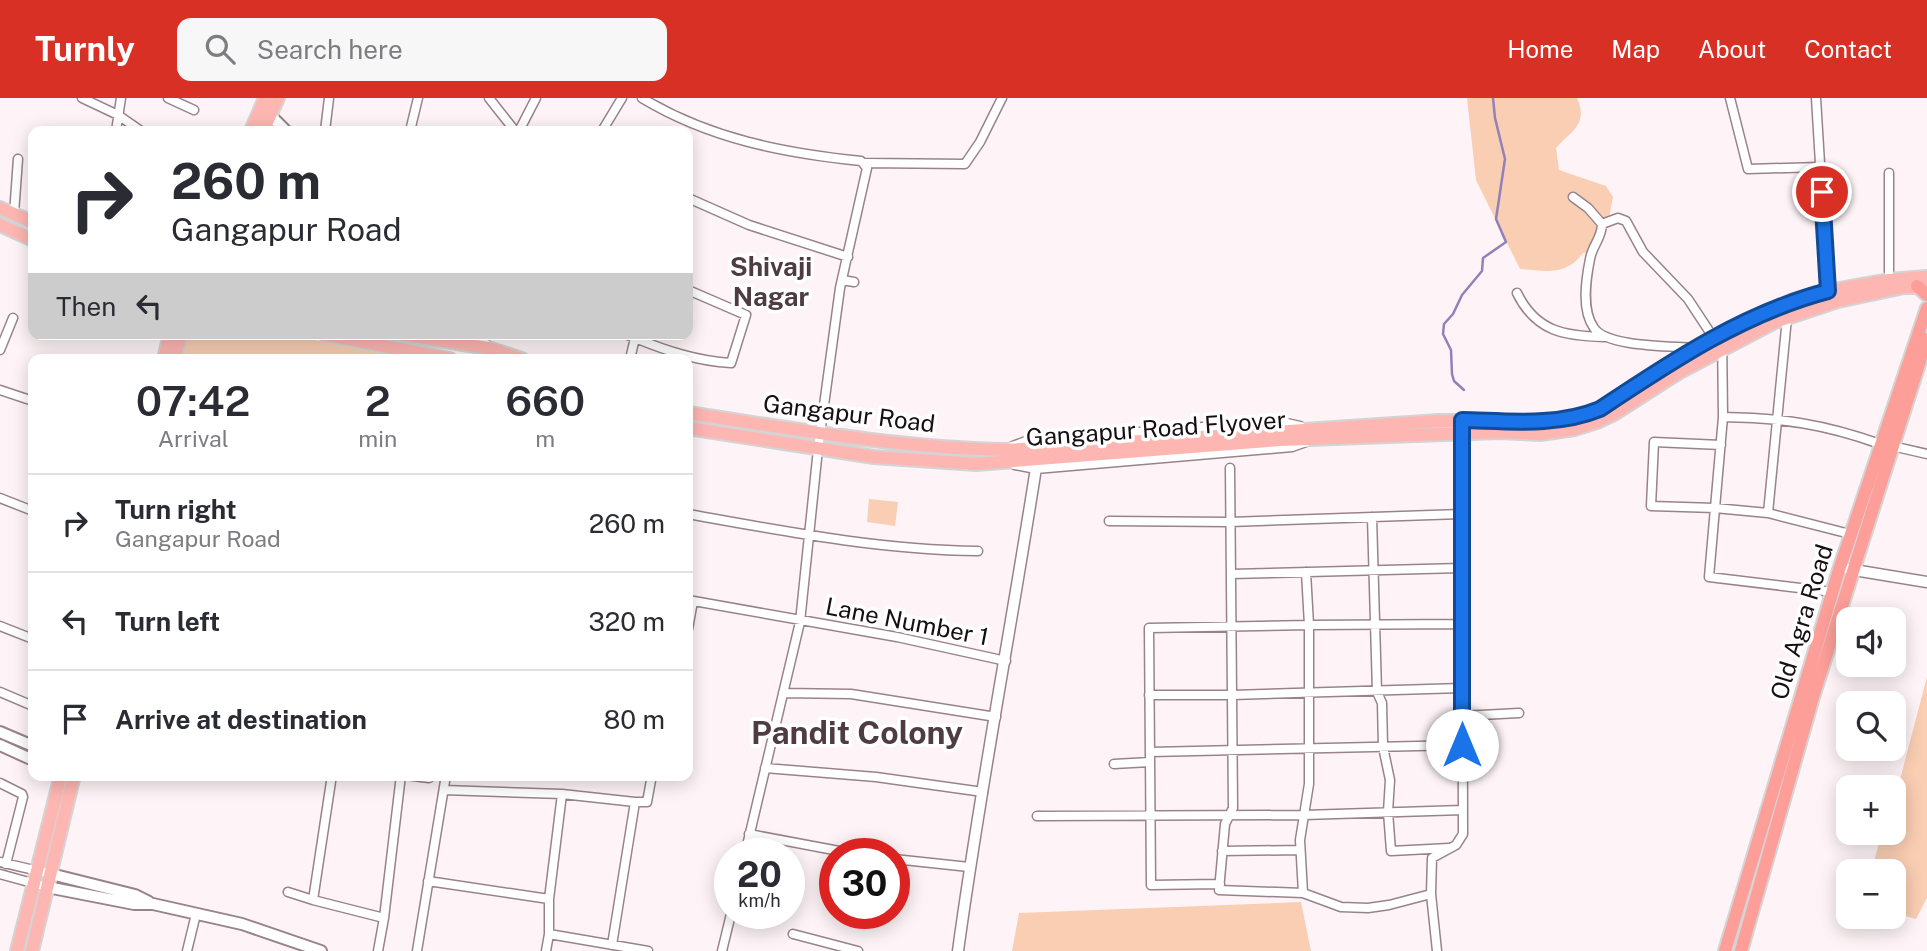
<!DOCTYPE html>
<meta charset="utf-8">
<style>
:root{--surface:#fff;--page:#f7f7f7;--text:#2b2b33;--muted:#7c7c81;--line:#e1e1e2;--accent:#d93025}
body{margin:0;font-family:"Public Sans",sans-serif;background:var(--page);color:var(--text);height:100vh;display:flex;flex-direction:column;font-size:26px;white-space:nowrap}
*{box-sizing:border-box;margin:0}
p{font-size:23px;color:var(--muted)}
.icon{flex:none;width:38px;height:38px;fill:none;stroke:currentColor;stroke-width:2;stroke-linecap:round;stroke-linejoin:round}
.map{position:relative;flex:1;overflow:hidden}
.sheet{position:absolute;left:28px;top:256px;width:665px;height:427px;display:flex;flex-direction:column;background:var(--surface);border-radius:14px;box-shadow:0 4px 18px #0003}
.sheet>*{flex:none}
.guide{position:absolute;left:28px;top:28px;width:665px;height:214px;border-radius:14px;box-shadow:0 4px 18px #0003;background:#fff;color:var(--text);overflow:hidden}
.controls{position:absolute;left:1836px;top:509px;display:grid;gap:14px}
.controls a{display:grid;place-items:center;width:70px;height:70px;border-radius:14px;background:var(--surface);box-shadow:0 4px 18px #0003;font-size:35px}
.speed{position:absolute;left:714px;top:740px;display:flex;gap:14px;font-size:35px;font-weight:700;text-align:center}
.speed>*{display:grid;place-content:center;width:91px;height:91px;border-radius:50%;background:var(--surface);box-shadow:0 4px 18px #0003;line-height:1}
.speed small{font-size:18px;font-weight:400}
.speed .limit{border:10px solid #d22;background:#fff;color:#111}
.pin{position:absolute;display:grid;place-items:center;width:60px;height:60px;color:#fff;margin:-30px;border:4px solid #fff;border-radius:50%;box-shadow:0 2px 7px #0007}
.me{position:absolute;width:77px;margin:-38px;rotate:0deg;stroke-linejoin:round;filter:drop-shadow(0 0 5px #0008)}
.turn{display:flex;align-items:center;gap:24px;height:147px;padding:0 28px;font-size:32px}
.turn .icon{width:91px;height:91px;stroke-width:2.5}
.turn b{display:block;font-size:49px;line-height:60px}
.then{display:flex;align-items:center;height:66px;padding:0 28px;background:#0003;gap:14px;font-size:26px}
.eta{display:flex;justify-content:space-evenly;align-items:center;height:119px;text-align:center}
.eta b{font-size:42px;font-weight:600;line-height:49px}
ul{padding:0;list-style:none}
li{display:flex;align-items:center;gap:21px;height:98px;padding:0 28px;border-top:2px solid var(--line)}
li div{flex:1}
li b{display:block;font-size:26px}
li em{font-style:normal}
header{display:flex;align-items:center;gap:42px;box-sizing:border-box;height:98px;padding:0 35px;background:var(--accent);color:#fff}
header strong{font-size:33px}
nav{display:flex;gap:38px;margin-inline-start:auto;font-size:24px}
.search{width:490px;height:63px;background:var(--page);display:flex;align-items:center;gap:18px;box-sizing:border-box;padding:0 24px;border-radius:14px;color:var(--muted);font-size:26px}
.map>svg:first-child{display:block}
.green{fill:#f9ceb3}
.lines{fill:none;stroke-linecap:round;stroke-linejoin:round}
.stream{stroke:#9281b8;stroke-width:2.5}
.minor-casing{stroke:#99838b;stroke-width:11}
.tertiary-casing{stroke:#99838b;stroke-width:13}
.secondary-casing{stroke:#99838b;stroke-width:14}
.primary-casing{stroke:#d5d4d4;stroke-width:16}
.trunk-casing{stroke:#d5d4d4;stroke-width:16}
.minor{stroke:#fff;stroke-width:8}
.tertiary{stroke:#fff;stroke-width:10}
.secondary{stroke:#fff;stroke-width:10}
.primary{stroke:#feb6b2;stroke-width:12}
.trunk{stroke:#fe9e98;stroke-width:12}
.route-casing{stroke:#114b97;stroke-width:18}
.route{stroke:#1a73e8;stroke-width:12}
.labels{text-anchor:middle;stroke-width:7;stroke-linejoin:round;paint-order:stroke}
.street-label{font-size:24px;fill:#160e11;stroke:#fff}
.neighbourhood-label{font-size:26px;font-weight:bold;fill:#4f3c42;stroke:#fff}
.district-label{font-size:32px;font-weight:bold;fill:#4f3c42;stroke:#fff}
</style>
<header>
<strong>Turnly</strong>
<div class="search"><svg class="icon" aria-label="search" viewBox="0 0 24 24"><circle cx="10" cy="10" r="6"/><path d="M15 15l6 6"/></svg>Search here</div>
<nav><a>Home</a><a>Map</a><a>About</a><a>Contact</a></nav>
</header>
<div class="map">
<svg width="1927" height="853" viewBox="0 0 1927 853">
<rect width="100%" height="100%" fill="#fef4f7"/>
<!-- green -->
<path class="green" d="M1467 0H1577C1589 26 1571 33 1556 50L1559 72 1606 88 1613 99 1607 130 1597 153 1583 155C1566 178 1547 173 1520 171L1476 82Z
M187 236H285L410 261H176Z
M869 401 898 404 895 428 867 424Z
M1927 579V800L1916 821 1894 815V774L1871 773 1882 735H1894V707L1897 715V693Z
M1301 804 1311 853H1012L1019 815Z"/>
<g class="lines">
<!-- stream -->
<path class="stream" d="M1464 292 1454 283 1452 276 1451 252 1443 236 1444 226 1453 216 1462 197 1482 173 1483 160 1506 144 1496 121 1505 61 1495 20 1493 0"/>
<defs>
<path id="minor" d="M82 0 118 17 141 33
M168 0 194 12
M489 0 515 33
M642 0C710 41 784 55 861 63L867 70 840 190 818 351 800 524 745 756
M1730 0 1748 71 1820 69
M1816 0 1828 196
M116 33 121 0
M325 33 329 0
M410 33 418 0
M519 33 536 0
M602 33 622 0
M865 65 965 66 980 44 1002 0
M1573 99 1588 110 1602 126C1602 140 1592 148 1590 161 1586 181 1581 212 1594 230 1607 249 1670 248 1693 250
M688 100 749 127 848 159
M14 116 18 61
M1602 126 1618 120 1626 123 1643 154 1688 201 1713 239
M842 182 854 184
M1889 182V75
M1517 195C1536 234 1565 238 1604 239
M1722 235 1723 319C1782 320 1824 326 1880 346
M625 236 635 240 630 261
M635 240C667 253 697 263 731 265L746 217 688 192
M0 252 13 220
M0 292 33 303
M1723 319 1715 410 1768 415 1850 436
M1721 347 1654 344 1651 408 1715 410 1709 479 1833 494
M1892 348 1927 356
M1230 370 1233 710 1225 726 1219 792 1303 795 1341 809 1368 810 1389 807 1431 796
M0 400 33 413
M1768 415 1787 220
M688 416C783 433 880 452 978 453
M1372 419 1377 594 1382 605 1383 649 1390 682 1388 714 1391 753 1449 750
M1109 423 1230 424 1461 416
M1231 476 1461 470
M688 502 897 539 1006 563
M0 528 33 541
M688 531 693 503
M0 594 33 608
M783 595 851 596 996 619
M1149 597H1232L1462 590
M1462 618 1519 615
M1150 654 1463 647
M1114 666 1150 664
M765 670 876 679 983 694
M332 677 313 802 384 820 401 677
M405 677 429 680
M0 685 22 696 23 699 6 766
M444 692 562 696
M635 704H647L652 677
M1037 718 1304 717 1463 712
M749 736 855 756
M1222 753 1300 752
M894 761 969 769
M0 764 51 776
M0 776 47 789
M428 783 549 801
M1220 786 1151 787 1149 530 1309 527 1306 474
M288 794 313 802
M1303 795 1300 742 1309 686V527L1462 526
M549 836 648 853
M793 836 858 853
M187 853 196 816
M378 853 384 820
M417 853 446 677
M546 853 549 836V801L562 696 635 704 612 847
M722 853 731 816
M1437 853 1431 796 1432 760 1456 747 1463 736 1462 330"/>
<path id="tertiary" d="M1013 349 1026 344 1278 324 1300 329
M1015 366 1036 370 1292 348 1306 343
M1848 471 1927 484
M958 853C980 691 1011 531 1036 370"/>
<path id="secondary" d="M266 13 286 33
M475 236 488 250
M0 634 33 648
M0 647 33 662
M51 776 135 797 149 804
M47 789 134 806H153L242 826 321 853"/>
<path id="primary" d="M251 33 265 0
M263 33 278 0
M0 110 33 124
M0 127 33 142
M324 236 450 261
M401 236 488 250 522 261
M164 261 170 236
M174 261 181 236
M688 315C793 331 899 350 1006 352L1439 323H1553L1581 319 1599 311 1713 239 1793 202 1828 193 1889 182 1927 179
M688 330 874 359 976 366 1280 342 1499 334 1540 336 1575 331 1597 324 1614 316 1678 275 1775 224 1838 203 1904 189H1927
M17 853 61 677
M32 853 74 677"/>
<path id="trunk" d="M1917 188 1927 197
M1725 853 1839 472 1927 210
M1741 853 1813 599 1927 241"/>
</defs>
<!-- minor casing -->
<use href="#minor" class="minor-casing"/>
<!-- tertiary casing -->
<use href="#tertiary" class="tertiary-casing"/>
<!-- secondary casing -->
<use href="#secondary" class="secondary-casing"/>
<!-- primary casing -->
<use href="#primary" class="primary-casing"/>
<!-- trunk casing -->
<use href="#trunk" class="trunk-casing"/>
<!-- minor -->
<use href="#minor" class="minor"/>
<!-- tertiary -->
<use href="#tertiary" class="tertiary"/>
<!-- secondary -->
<use href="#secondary" class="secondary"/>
<!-- primary -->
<use href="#primary" class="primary"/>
<!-- trunk -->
<use href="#trunk" class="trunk"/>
</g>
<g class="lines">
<defs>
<path id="route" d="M1462 647V322C1508 323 1556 329 1600 311 1672 263 1744 215 1828 193L1822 94"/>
</defs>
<!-- route casing -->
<use href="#route" class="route-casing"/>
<!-- route -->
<use href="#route" class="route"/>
</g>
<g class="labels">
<!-- street labels -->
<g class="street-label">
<text transform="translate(849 316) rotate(7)" y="8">Gangapur Road</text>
<text transform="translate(1156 331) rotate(-4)" y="8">Gangapur Road Flyover</text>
<text transform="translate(907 524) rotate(11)" y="8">Lane Number 1</text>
<text transform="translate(1802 524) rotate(-73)" y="8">Old Agra Road</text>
</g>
<!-- neighbourhood labels -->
<g class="neighbourhood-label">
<text x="771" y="178">Shivaji<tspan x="771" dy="30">Nagar</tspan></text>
</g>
<!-- district labels -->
<g class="district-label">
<text x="857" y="646">Pandit Colony</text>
</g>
</g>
</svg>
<div class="controls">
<a><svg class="icon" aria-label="sound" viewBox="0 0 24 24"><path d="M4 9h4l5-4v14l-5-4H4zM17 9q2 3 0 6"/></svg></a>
<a><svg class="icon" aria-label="search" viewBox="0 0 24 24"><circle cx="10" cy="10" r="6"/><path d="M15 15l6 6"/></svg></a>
<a>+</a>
<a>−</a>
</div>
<div class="speed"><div>20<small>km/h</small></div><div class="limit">30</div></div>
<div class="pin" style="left:1822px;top:94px;background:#d93025"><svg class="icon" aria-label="arrive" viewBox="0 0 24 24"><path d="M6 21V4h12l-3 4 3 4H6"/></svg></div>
<svg class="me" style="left:1462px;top:647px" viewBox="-20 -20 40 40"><circle r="19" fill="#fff"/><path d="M0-13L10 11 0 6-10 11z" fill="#1a73e8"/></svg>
<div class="guide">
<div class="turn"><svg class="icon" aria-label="right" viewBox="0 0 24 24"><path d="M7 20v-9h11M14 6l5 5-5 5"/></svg><div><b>260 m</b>Gangapur Road</div></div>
<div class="then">Then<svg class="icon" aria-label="left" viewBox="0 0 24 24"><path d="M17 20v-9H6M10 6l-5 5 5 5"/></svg></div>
</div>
<section class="sheet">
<div class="eta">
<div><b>07:42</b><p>Arrival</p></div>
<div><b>2</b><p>min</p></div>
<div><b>660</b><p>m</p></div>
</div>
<ul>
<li><svg class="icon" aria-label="right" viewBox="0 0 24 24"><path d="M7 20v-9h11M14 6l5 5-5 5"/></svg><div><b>Turn right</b><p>Gangapur Road</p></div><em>260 m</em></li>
<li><svg class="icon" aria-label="left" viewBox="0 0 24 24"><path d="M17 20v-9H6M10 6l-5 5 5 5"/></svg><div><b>Turn left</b></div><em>320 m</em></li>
<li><svg class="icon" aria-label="arrive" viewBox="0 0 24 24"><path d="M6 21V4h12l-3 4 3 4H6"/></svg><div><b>Arrive at destination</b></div><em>80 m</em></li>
</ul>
</section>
</div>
